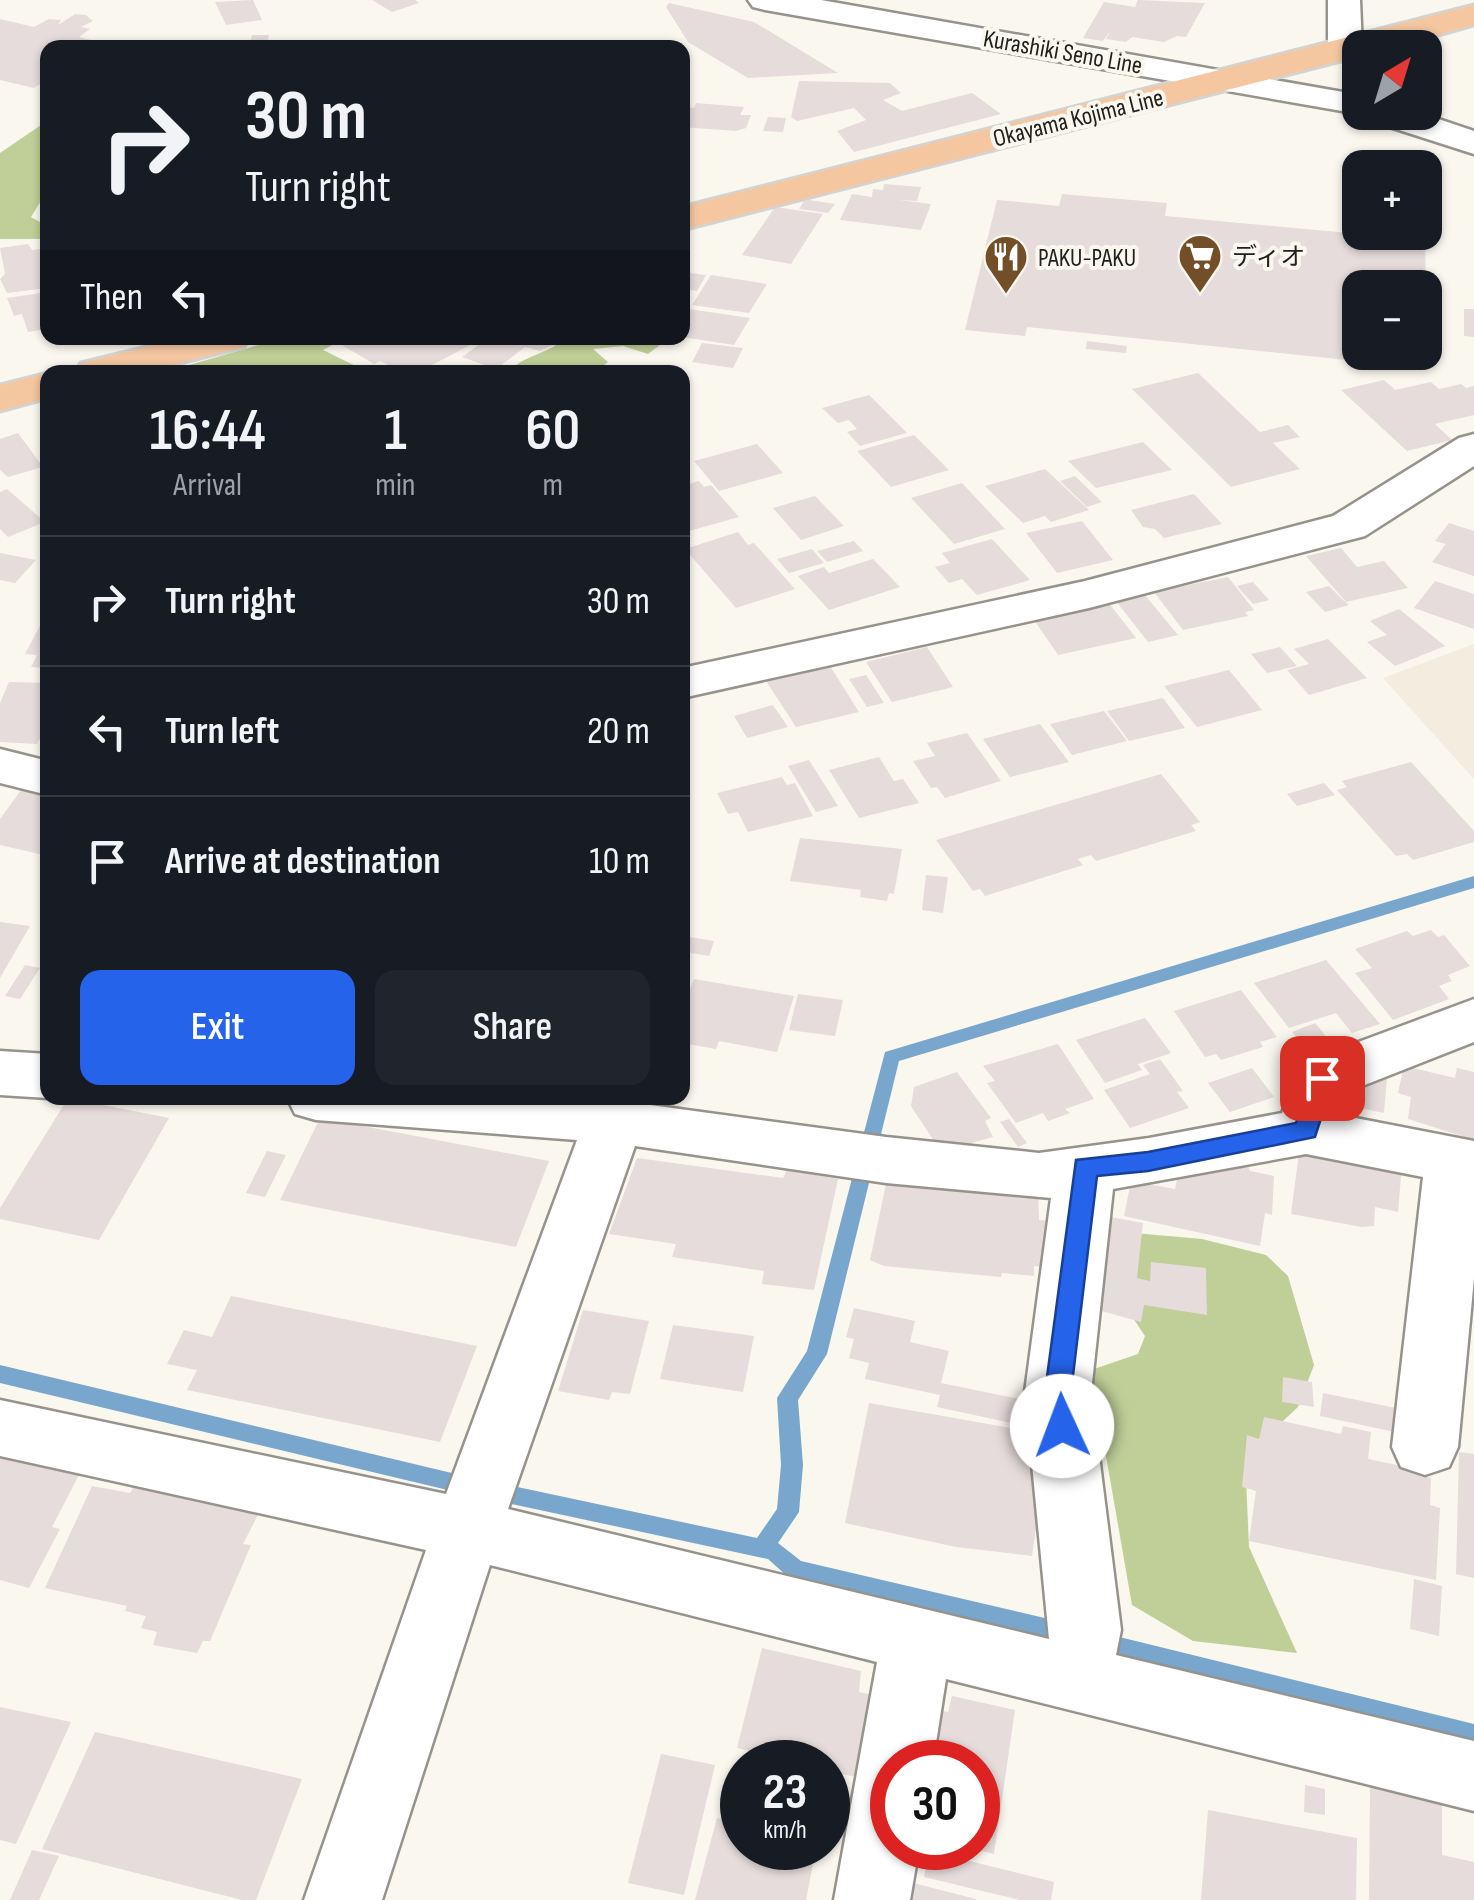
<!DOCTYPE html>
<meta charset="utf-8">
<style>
:root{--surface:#171b24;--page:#20242c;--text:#f1f3f6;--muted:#9ea1a6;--line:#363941;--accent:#2563eb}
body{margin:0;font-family:"Sofia Sans Condensed","Noto Sans JP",sans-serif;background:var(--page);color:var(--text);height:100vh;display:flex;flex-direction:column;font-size:38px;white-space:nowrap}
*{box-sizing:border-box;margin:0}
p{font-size:32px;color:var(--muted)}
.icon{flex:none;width:55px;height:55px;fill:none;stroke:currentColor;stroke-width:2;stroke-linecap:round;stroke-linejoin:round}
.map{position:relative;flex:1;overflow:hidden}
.sheet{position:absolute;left:40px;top:365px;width:650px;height:740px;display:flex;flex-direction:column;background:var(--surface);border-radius:20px;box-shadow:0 2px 8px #0004}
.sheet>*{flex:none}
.hud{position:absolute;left:40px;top:40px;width:650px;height:305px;border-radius:20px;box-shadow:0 2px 8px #0004;background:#171b24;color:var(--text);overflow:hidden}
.needle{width:65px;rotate:38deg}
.tools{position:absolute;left:1342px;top:30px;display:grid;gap:20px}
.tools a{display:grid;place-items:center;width:100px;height:100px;border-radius:20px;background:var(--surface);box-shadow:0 2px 8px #0004;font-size:50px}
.speed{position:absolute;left:720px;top:1740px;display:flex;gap:20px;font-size:50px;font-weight:700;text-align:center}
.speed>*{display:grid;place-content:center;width:130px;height:130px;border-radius:50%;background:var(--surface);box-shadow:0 2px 8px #0004;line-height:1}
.speed small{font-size:25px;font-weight:400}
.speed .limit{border:15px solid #d22;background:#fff;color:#111}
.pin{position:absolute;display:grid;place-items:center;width:85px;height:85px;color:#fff;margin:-42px;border-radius:20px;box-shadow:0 5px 15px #0006}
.me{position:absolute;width:110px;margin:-55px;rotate:358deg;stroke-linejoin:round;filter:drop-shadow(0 0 8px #0008)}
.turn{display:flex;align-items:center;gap:35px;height:210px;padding:0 40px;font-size:45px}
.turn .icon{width:130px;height:130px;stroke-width:2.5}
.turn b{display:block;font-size:70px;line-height:85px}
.then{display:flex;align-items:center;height:95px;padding:0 40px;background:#0003;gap:20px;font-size:38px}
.eta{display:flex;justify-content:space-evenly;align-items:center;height:170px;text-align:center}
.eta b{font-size:60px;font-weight:600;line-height:70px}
.button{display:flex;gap:20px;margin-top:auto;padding:20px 40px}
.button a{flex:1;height:115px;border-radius:20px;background:var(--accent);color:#fff;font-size:40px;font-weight:600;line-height:115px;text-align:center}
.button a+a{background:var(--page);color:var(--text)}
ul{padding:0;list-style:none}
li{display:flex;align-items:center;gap:30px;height:130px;padding:0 40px;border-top:2px solid var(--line)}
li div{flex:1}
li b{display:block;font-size:38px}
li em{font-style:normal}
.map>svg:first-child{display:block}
.built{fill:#f2edde}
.forest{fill:#c0ce97}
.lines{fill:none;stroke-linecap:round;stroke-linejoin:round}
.stream{fill:#79a6cd;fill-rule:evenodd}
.building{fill:#e5dcdb}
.minor-casing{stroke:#95938c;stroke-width:5}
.secondary-casing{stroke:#95938c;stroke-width:5}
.primary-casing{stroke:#d3d3d2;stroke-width:5}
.minor{fill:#fff;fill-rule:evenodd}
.secondary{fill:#fff;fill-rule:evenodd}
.primary{fill:#f4c7a1;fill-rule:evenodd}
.route{fill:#2563eb;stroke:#184099;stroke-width:2.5}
.labels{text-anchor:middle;stroke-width:8;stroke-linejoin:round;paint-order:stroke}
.far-street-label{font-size:25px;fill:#22211e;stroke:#faf7ef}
.far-poi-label{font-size:25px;fill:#22211e;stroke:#faf7ef;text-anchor:start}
</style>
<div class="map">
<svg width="1474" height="1900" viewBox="0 0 1474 1900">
<rect width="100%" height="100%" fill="#faf7ef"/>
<!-- built -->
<path class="built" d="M1474 644V779L1383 678Z"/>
<!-- forest -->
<path class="forest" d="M47 121V191L31 217 47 226V239H0V153Z
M283 338H345L323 350 368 372H165Z
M566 338H655L660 345 648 354 623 346 593 349 608 362 595 372H508C524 355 548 354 566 338Z
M1134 1233 1202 1239 1266 1255 1288 1276 1314 1365 1298 1407 1245 1456 1249 1547 1297 1653 1193 1641 1132 1605 1091 1370 1138 1354 1145 1336 1133 1318Z"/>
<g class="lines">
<!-- stream -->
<path class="stream" d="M1474 876V888L899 1061 827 1354 798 1400 803 1465 799 1512 778 1543 801 1561 1070 1624 1078 1627 1081 1634 1078 1641 1070 1644 795 1579 787 1576 768 1559 456 1492 0 1383V1365L456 1474 757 1538 777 1509 781 1465 777 1398 807 1351 885 1052Z
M1095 1631 1474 1724V1746L1095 1651 1087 1648 1084 1641 1087 1634Z"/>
</g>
<!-- building -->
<path class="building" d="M253 0 262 20 226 25 215 2Z
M372 0H415L419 3 392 12Z
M1138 0 1205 3 1186 37 1177 36 1164 42 1132 37 1126 42 1106 39 1111 30 1103 41 1083 38 1104 2 1135 7Z
M669 3 754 22 838 73 748 78 688 42 666 7Z
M75 14 86 15 93 21 81 27 90 29 79 37 99 42 91 48H48V79L34 88 0 80V19L34 27 49 19 61 20 58 25Z
M252 35H269L266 48H229L231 40H251Z
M799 81 890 83 901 93 883 100 902 111 972 93 1001 114 854 152 837 131 866 120 854 108 797 121 791 117Z
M696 103 744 107 740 115H751L746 128 736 131 682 127V106L694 108Z
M768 117 786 118 783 132 763 131Z
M884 184 921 187 917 201 898 200 931 204 921 230 840 220 852 194 872 197 873 189 883 190Z
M1062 194 1167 203 1165 216 1425 240 1426 288H1360V352H1425V368L1027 327 1025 336 965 330 997 200 1059 206Z
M804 201 809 200 835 204 828 213 799 209Z
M775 207 823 214 791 264 742 255Z
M28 244 32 250 47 248 48 288 7 293 0 279 5 274 0 248Z
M690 273 706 275 697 291 682 289Z
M711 275 767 284 749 313 692 305Z
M48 292V329L28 332 22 314 14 316 7 298Z
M682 308 750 318 734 345 682 337Z
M1464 309H1474V337L1464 336Z
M1425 311 1442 313V329L1425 327Z
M357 338H467L476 342 426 368 419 365 402 372 380 361 374 364 342 345Z
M488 338H567L540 351 525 347 496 369 462 357Z
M1087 341 1127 346 1126 353 1086 349Z
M702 343 743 348 733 368 692 362Z
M1198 373 1260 432 1288 425 1300 437 1273 443 1300 469 1231 487 1132 389Z
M1384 380 1395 390 1431 382 1439 389 1461 384 1466 388 1474 386V415L1435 424 1452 440 1407 451 1341 390Z
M869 395 907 433 860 446 847 432 857 429 849 420 838 423 822 408Z
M18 433 43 467 8 477 0 470V439Z
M914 435 949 470 891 487 857 451Z
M1143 442 1172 470 1096 488 1068 461Z
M757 444 783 473 719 491 694 461Z
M1045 469 1089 510 1051 522 1045 516 1023 523 985 486Z
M1075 476 1102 502 1087 507 1060 481Z
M699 481 704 487 711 485 739 517 682 533V486Z
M962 483 1005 529 954 544 911 498Z
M7 489 45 522 8 537 0 529V492Z
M1194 494 1222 524 1164 538 1155 529 1143 527 1131 510Z
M815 496 844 526 801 540 773 508Z
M1082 521 1113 560 1057 573 1026 533Z
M1449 523 1474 531V576L1432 562 1446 544 1435 541Z
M738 532 748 545 754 543 795 589 736 608 685 549Z
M992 539 1030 580 977 595 962 579 949 583 935 567 950 563 942 553Z
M854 541 863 551 827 562 817 551Z
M1341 548 1357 567 1384 561 1408 588 1346 602 1306 556Z
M812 549 824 563 789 573 777 559Z
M0 553 36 560 15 583 0 580Z
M873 559 900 587 829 610 798 576 824 567 829 573Z
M1228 577 1254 610 1245 612 1248 616 1183 630 1154 592Z
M1435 581 1474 594V629L1414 608Z
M1253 582 1269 600 1253 604 1237 586Z
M1329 586 1343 600 1349 605 1325 612 1306 592Z
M1144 594 1178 635 1148 642 1116 601Z
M1108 602 1136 638 1058 655 1032 617Z
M1399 609 1445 646 1395 666 1367 642 1387 635 1370 621Z
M48 610V668L31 667 37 655 25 654Z
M1328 639 1367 678 1309 695 1287 670 1309 664 1294 649Z
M927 647 953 687 892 702 866 662Z
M1280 647 1297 666 1267 673 1251 654Z
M830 666 859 712 796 727 766 681Z
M1229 670 1262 710 1197 727 1164 686Z
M866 675 884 703 867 707 849 679Z
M9 682 48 683V724L37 744 0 742V703Z
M1163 698 1185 728 1129 741 1107 711Z
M773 705 788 727 747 738 734 716Z
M1104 711 1127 741 1072 755 1050 724Z
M1040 724 1069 762 1010 777 983 739Z
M967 733 1001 781 945 798 937 787 931 788 913 761 935 756 927 743Z
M879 757 894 781 903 779 919 803 859 818 829 770Z
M809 760 838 806 816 812 788 766Z
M1411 762 1474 831V842L1413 860 1407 854 1396 856 1337 790 1347 787 1342 781Z
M1161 774 1200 822 1191 825 1196 831 1096 861 1091 855 1078 859 1083 865 985 896 980 889 973 891 936 840Z
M782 777 787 785 795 783 813 816 748 832 738 812 728 814 717 793Z
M1324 783 1335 795 1297 806 1287 794Z
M24 786 48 791V856L0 845V819Z
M800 838 902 849 894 894 889 893 887 901 860 897 861 890 790 881Z
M926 875 948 877 943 913 922 910Z
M0 922 30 926 0 978Z
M1431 930 1438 937 1444 935 1470 966 1448 975 1452 981 1439 986 1449 999 1393 1020 1355 973 1372 968 1355 949 1407 931 1413 936Z
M689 937 714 941 709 956 685 952Z
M1326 960 1380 1024 1352 1033 1336 1013 1289 1028 1254 983Z
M25 965 40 968 20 999 5 996Z
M694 979 794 996 777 1052 719 1041 716 1049 682 1043V1010Z
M1241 990 1277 1037 1260 1042 1263 1047 1221 1060 1216 1054 1205 1057 1174 1011Z
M798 994 843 1000 835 1036 789 1030Z
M1145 1018 1171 1053 1138 1064 1142 1070 1105 1083 1076 1040Z
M1315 1023 1334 1046 1311 1054 1292 1032Z
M1058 1044 1094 1099 1065 1109 1070 1113 1048 1121 1043 1113 1016 1123 987 1083 995 1081 983 1066Z
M1160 1059 1183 1091 1177 1092 1189 1108 1130 1128 1104 1090 1150 1074 1143 1065Z
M1404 1066 1455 1078 1457 1068 1474 1072V1140L1408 1119 1411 1097 1398 1093Z
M1252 1068 1274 1097 1230 1112 1208 1083Z
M957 1072 991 1118 985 1121 993 1137 953 1148 934 1141 911 1106 914 1087Z
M1359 1074 1387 1078 1384 1113 1355 1107Z
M68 1098 169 1118 99 1240 0 1219V1208Z
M320 1118 549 1161 516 1247 280 1200Z
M1009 1119 1027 1143 1018 1147 1000 1122Z
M1300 1145 1402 1165 1398 1212 1375 1207 1374 1226 1362 1227 1291 1214Z
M267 1151 286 1155 265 1197 246 1193Z
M637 1158 783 1178 787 1170 838 1179 814 1290 762 1284 764 1271 672 1257 676 1244 609 1234Z
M1212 1159 1248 1165 1250 1171 1274 1176 1272 1215 1265 1213 1260 1246 1124 1216 1131 1181 1175 1189 1180 1165Z
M887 1179 1038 1193 1039 1220 1053 1221 1052 1268 1034 1266V1276L1002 1273 1001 1277 884 1266 870 1260Z
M1105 1216 1143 1223 1137 1278 1150 1281 1151 1262 1206 1268 1207 1315 1144 1305 1141 1322 1091 1308Z
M231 1296 477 1346 440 1442 187 1390 197 1370 167 1364 184 1330 212 1337Z
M854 1308 915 1321 910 1342 949 1351 941 1383 1044 1404 1039 1429 937 1407 940 1395 865 1379 869 1363 849 1358 854 1339 846 1337Z
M583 1310 649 1321 630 1394 612 1392 609 1400 558 1391Z
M673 1325 754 1336 743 1392 660 1379Z
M1283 1377 1312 1382 1314 1407 1282 1402Z
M1323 1393 1406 1410 1404 1434 1320 1416Z
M869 1403 1050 1435 1032 1556 956 1547 845 1523Z
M1264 1417 1341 1434 1343 1426 1371 1432 1368 1459 1421 1470 1422 1476 1431 1478 1430 1505 1440 1508 1436 1580 1249 1541 1256 1491 1242 1487 1247 1435 1259 1439Z
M1459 1452 1474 1454V1578L1456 1574Z
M0 1454 80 1473 52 1527 60 1529 29 1588 0 1580Z
M137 1481 259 1513 243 1544 251 1545 210 1641H203L197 1653 153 1645 157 1632 141 1628 146 1616 125 1611 127 1606 45 1588 92 1486 130 1493Z
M1414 1579 1442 1586 1439 1636 1410 1629Z
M762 1648 861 1671 859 1692 881 1697 866 1779 828 1771V1762H781V1759L737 1748Z
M952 1696 1015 1710 994 1854 978 1850V1762H928L937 1710 948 1712Z
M0 1707 71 1722 16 1844 0 1840Z
M95 1732 302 1779 256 1900H242L42 1849Z
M661 1754 715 1765 684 1895 628 1883Z
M1305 1785 1325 1789V1815L1304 1812Z
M1370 1786 1442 1799V1855L1474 1862V1900H1369Z
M828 1791 845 1795 840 1821 828 1818Z
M1208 1810 1357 1838 1356 1900H1201Z
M717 1818 742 1824V1848H816L806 1900H695Z
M32 1850 59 1856 39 1900H10Z
M929 1851 1054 1882 1051 1900H1020L924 1877Z
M913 1883 976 1899V1900H910Z"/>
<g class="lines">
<defs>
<path id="minor" d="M1328 0H1360L1362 48 1357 58 1345 61 1333 58 1328 51Z
M1474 434V466L1365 536 1089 608 682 698V668L1085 581 1333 516 1459 438Z
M0 749 48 761V795L0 783Z
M1474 999V1042L1347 1092 1340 1115 1474 1141V1278L1458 1447 1449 1467 1425 1475 1401 1467 1392 1447 1423 1177 1306 1154 1113 1189 1091 1392 1121 1630 1116 1655 1474 1741V1811L946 1679 933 1762H892V1848H919L910 1900H834L877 1662 490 1565 382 1900H304L426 1550 0 1456V1400L446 1494 577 1140 316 1120 295 1114 287 1098H599L886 1137 1039 1153 1149 1138 1282 1113 1302 1063ZM635 1146 886 1183 1051 1198 1025 1392 1049 1639 508 1509Z
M0 1051 48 1054V1098L0 1095Z"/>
<path id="secondary" d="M748 0H821L1360 95V112H1418L1474 131V154L1368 120 1365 115 765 10 753 7Z"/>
<path id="primary" d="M1474 5V25L1392 48H1360V56L682 230V207Z
M183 338H250L244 347 143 372H75L81 363Z
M48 373V398L0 411V385Z"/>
</defs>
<!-- minor casing -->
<use href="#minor" class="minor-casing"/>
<!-- secondary casing -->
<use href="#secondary" class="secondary-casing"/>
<!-- primary casing -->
<use href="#primary" class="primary-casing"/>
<!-- minor -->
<use href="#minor" class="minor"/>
<!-- secondary -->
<use href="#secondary" class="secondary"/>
<!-- primary -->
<use href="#primary" class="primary"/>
</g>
<!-- route -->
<path class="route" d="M1322 1070 1334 1078 1315 1137 1148 1171 1097 1176 1071 1392 1076 1426 1072 1434 1062 1437 1052 1434 1045 1392 1076 1160 1148 1152 1296 1123 1310 1078Z"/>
<!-- icons -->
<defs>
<symbol id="supermarket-pin" viewBox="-11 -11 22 30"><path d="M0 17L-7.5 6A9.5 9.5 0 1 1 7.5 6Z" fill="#734f29" stroke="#faf7ef"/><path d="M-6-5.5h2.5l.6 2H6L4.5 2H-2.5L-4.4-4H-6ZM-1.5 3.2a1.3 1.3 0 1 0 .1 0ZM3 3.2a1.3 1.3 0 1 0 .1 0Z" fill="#fff"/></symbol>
<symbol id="restaurant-pin" viewBox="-11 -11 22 30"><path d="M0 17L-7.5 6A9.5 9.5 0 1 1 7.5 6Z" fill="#734f29" stroke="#faf7ef"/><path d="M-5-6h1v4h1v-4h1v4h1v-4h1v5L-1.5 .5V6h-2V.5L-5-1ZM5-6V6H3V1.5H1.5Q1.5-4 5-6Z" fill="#fff"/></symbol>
</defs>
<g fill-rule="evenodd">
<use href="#supermarket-pin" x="1175" y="231" width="50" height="68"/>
<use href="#restaurant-pin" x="981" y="232" width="50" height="68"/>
</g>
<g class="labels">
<!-- far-street labels -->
<g class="far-street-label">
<text transform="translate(1063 51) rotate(10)" y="9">Kurashiki Seno Line</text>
<text transform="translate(1078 117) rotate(-14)" y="9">Okayama Kojima Line</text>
</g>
<!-- far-poi labels -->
<g class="far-poi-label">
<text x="1232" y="265">ディオ</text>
<text x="1038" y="266">PAKU-PAKU</text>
</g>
</g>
</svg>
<div class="tools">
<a><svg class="needle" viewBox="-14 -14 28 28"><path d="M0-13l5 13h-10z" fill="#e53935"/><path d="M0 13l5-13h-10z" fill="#9ea1a6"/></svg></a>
<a>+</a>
<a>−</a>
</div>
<div class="speed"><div>23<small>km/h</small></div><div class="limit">30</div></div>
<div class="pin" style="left:1322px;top:1078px;background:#d93025"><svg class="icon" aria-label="arrive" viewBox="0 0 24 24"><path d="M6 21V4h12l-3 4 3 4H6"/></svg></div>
<svg class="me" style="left:1062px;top:1426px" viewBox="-20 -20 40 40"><circle r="19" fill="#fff"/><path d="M0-13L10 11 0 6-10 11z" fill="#2563eb"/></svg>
<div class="hud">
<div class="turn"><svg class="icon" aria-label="right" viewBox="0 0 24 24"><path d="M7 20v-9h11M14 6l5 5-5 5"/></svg><div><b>30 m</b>Turn right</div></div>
<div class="then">Then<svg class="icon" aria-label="left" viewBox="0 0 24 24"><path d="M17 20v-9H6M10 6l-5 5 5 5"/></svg></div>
</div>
<section class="sheet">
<div class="eta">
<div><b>16:44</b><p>Arrival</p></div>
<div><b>1</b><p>min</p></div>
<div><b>60</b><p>m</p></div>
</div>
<ul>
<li><svg class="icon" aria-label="right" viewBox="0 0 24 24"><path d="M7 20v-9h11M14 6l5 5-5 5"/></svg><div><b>Turn right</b></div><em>30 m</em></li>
<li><svg class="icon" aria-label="left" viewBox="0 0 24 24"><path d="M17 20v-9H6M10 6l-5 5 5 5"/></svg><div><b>Turn left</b></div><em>20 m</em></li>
<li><svg class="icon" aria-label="arrive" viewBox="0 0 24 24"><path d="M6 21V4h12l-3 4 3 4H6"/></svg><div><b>Arrive at destination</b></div><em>10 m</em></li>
</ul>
<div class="button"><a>Exit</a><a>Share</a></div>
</section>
</div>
